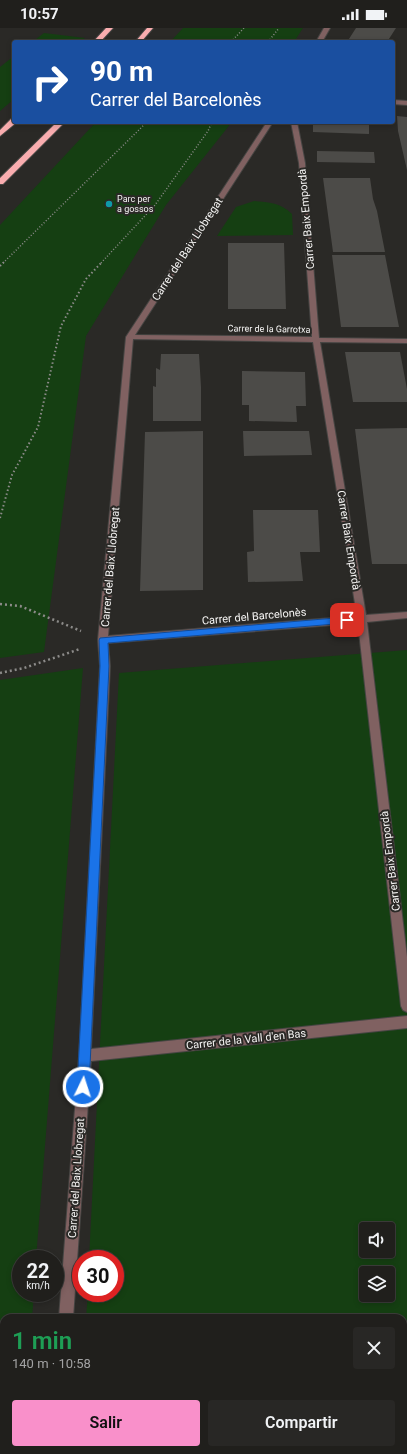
<!DOCTYPE html>
<html lang="es">
<meta charset="utf-8">
<style>
:root{--surface:#201f1c;--page:#282725;--text:#f1f3f6;--muted:#a2a2a3;--line:#3d3d3b;--accent:#f990ca}
body{margin:0;font-family:Roboto,sans-serif;background:var(--page);color:var(--text);height:100vh;display:flex;flex-direction:column;font-size:15px;white-space:nowrap}
*{box-sizing:border-box;margin:0}
p{font-size:13px;color:var(--muted)}
.icon{flex:none;width:22px;height:22px;fill:none;stroke:currentColor;stroke-width:2;stroke-linecap:round;stroke-linejoin:round}
.map{position:relative;flex:1;overflow:hidden}
.sheet{position:absolute;left:0px;top:1286px;width:407px;height:140px;display:flex;flex-direction:column;background:var(--surface);border-radius:12px 12px 0 0;box-shadow:0 2px 6px #0003,0 0 0 1px var(--line)}
.sheet>*{flex:none}
.top-card{position:absolute;left:12px;top:12px;width:383px;height:84px;border-radius:4px;box-shadow:0 2px 6px #0003,0 0 0 1px var(--line);background:#1a4fa0;color:#fff;overflow:hidden}
.controls{position:absolute;left:359px;top:1194px;display:grid;gap:8px}
.controls a{display:grid;place-items:center;width:36px;height:36px;border-radius:4px;background:var(--surface);box-shadow:0 2px 6px #0003,0 0 0 1px var(--line);font-size:20px}
.speed{position:absolute;left:12px;top:1222px;display:flex;gap:8px;font-size:20px;font-weight:700;text-align:center}
.speed>*{display:grid;place-content:center;width:52px;height:52px;border-radius:50%;background:var(--surface);box-shadow:0 2px 6px #0003,0 0 0 1px var(--line);line-height:1}
.speed small{font-size:10px;font-weight:400}
.speed .limit{border:6px solid #d22;background:#fff;color:#111}
.pin{position:absolute;display:grid;place-items:center;width:34px;height:34px;color:#fff;margin:-17px;border-radius:8px;box-shadow:0 2px 6px #0006}
.me{position:absolute;width:44px;margin:-22px;rotate:4deg;stroke-linejoin:round;filter:drop-shadow(0 0 3px #0008)}
.turn{display:flex;align-items:center;gap:14px;height:84px;padding:0 12px;font-size:18px}
.turn .icon{width:52px;height:52px;stroke-width:2.5}
.turn b{display:block;font-size:28px;line-height:34px}
.round{display:grid;place-items:center;flex:none;width:42px;height:42px;border-radius:4px;background:var(--page)}
.headline{display:flex;align-items:center;justify-content:space-between;height:68px;padding:0 12px}
h1{font-size:24px;font-weight:600;line-height:30px;color:#1e9e55}
.button{display:flex;gap:8px;margin-top:auto;padding:8px 12px}
.button a{flex:1;height:46px;border-radius:4px;background:var(--accent);color:#111;font-size:16px;font-weight:600;line-height:46px;text-align:center}
.button a+a{background:var(--page);color:var(--text)}
.status{display:flex;justify-content:space-between;align-items:center;height:28px;padding:0 20px;background:var(--surface);direction:ltr}
.status svg{height:11px;fill:currentColor}
.map>svg:first-child{display:block}
.green{fill:#153f12;fill-rule:evenodd}
.building{fill:#4c4b48}
.lines{fill:none;stroke-linecap:round;stroke-linejoin:round}
.street-casing{stroke:#464543;stroke-width:2}
.highway-casing{stroke:#464543;stroke-width:2}
.path-far2{stroke:#8c8b89;stroke-width:1.5;stroke-dasharray:1 2;stroke-linecap:butt}
.path-far1{stroke:#8c8b89;stroke-width:2;stroke-dasharray:1.5 2.5;stroke-linecap:butt}
.path{stroke:#8c8b89;stroke-width:2.5;stroke-dasharray:2 3;stroke-linecap:butt}
.street{fill:#806161;fill-rule:evenodd}
.highway{fill:#f9adaf;fill-rule:evenodd}
.route{fill:#1a73e8;stroke:#114b97}
.culture-dot{fill:#0f9aa8;stroke:#2a2926;stroke-width:1.5}
.labels{text-anchor:middle;stroke-width:4;stroke-linejoin:round;paint-order:stroke}
.far-poi-label{font-size:9px;fill:#f5f4f3;stroke:#2a2926;text-anchor:start}
.far-street-label{font-size:9px;fill:#f5f4f3;stroke:#2a2926}
.street-label{font-size:11px;fill:#f5f4f3;stroke:#2a2926}
</style>
<div class="status"><b>10:57</b><svg viewBox="0 0 49 12"><path d="M0 12V9h3v3zM5 12V6h3v6zM10 12V3h3v9zM15 12V0h3v12zM26 1h20v11H26zM47 4h2v5h-2z"/></svg></div>
<div class="map">
<svg width="407" height="1426" viewBox="0 0 407 1426">
<rect width="100%" height="100%" fill="#2a2926"/>
<!-- green -->
<path class="green" d="M183 0H303L294 14H170Z
M44 5 85 10 80 14H32Z
M14 28V71L0 83V39Z
M96 94H232L166 177 86 308 44 624 0 630V197Z
M254 173C269 174 281 175 292 186L293 207 217 208 236 179Z
M407 622V1426H80V1422H403V1290H86L88 1265H115V1231H89L119 645ZM366 1201H388V1223H366ZM366 1245H388V1267H366Z
M83 640 36 1231H21V1265H34L32 1290H4V1422H22V1426H0V652Z"/>
<!-- building -->
<path class="building" d="M356 0H396L387 14H347Z
M397 88 407 89V142L398 103Z
M313 94 369 95V106L313 104Z
M317 123 374 124 375 135 317 134Z
M323 150H370L373 171 377 183 385 224H333Z
M228 215H284L286 281H228Z
M332 227H385L399 299H341Z
M345 324H400L407 361V374H353Z
M161 326H199L201 359V393H153V358L156 359V340L160 342Z
M242 343 305 344 306 378H296L297 394 249 393V377H242Z
M407 400V536H372L355 401Z
M203 403V562L140 563 145 404Z
M243 403H309L312 427 244 428Z
M253 482H318L320 524H300L303 553 248 554 247 524 254 523Z"/>
<g class="lines">
<defs>
<path id="street" d="M324 0H330L322 14H316Z
M393 72 407 73V77L393 76Z
M267 94H273L135 307 312 309 299 135 291 94H297L305 135 319 310 407 311V315L320 314 366 587 407 584V590L367 594 407 929V984L403 982 401 978 358 595 108 615 110 638 91 1021 407 988V1000L91 1033 73 1290H59L79 1028 100 638 98 612 126 309ZM133 311 313 314 357 588 108 608Z
M50 1422H64L63 1426H49Z"/>
<path id="highway" d="M106 0H113L100 14H93Z
M147 0H153L141 14H135Z
M11 91H14V94H17L0 108V102Z
M57 94H65L3 156H0V150Z"/>
</defs>
<!-- street casing -->
<use href="#street" class="street-casing"/>
<!-- highway casing -->
<use href="#highway" class="highway-casing"/>
<!-- path-far2 -->
<path class="path-far2" d="M231 14 244 0
M268 14 279 0
M3 235 147 94
M101 235 155 177 208 103 212 94"/>
<!-- path-far1 -->
<path class="path-far1" d="M0 238 4 234
M0 490 12 447 38 399 61 298 86 251 102 234"/>
<!-- path -->
<path class="path" d="M0 576 20 578 81 603
M0 645 24 640 80 621"/>
<!-- street -->
<use href="#street" class="street"/>
<!-- highway -->
<use href="#highway" class="highway"/>
</g>
<!-- route -->
<path class="route" d="M347 589 351 592 347 595 108 615 109 638 89 1059 87 1063 83 1064 79 1063 77 1059 100 638 99 612 100 610Z"/>
<!-- markers -->
<circle class="culture-dot" cx="109" cy="176" r="4"/>
<g class="labels">
<!-- far-poi labels -->
<g class="far-poi-label">
<text x="117" y="174">Parc per<tspan x="117" dy="10">a gossos</tspan></text>
</g>
<!-- far-street labels -->
<g class="far-street-label">
<text transform="translate(269 301) rotate(1)" y="3">Carrer de la Garrotxa</text>
</g>
<!-- street labels -->
<g class="street-label">
<text transform="translate(306 191) rotate(-95)" y="4">Carrer Baix Empordà</text>
<text transform="translate(187 221) rotate(-57)" y="4">Carrer del Baix Llobregat</text>
<text transform="translate(349 512) rotate(81)" y="4">Carrer Baix Empordà</text>
<text transform="translate(110 539) rotate(-85)" y="4">Carrer del Baix Llobregat</text>
<text transform="translate(254 588) rotate(-5)" y="4">Carrer del Barcelonès</text>
<text transform="translate(390 833) rotate(-97)" y="4">Carrer Baix Empordà</text>
<text transform="translate(246 1011) rotate(-6)" y="4">Carrer de la Vall d'en Bas</text>
<text transform="translate(76 1150) rotate(-86)" y="4">Carrer del Baix Llobregat</text>
</g>
</g>
</svg>
<div class="controls">
<a><svg class="icon" aria-label="sound" viewBox="0 0 24 24"><path d="M4 9h4l5-4v14l-5-4H4zM17 9q2 3 0 6"/></svg></a>
<a><svg class="icon" aria-label="layers" viewBox="0 0 24 24"><path d="M12 4l9 5-9 5-9-5zM3 14l9 5 9-5"/></svg></a>
</div>
<div class="speed"><div>22<small>km/h</small></div><div class="limit">30</div></div>
<div class="pin" style="left:347px;top:592px;background:#d93025"><svg class="icon" aria-label="arrive" viewBox="0 0 24 24"><path d="M6 21V4h12l-3 4 3 4H6"/></svg></div>
<svg class="me" style="left:83px;top:1059px" viewBox="-20 -20 40 40"><circle r="17" fill="#1a73e8" stroke="#fff" stroke-width="3"/><path d="M0-11L8 9 0 5-8 9z" fill="#fff"/></svg>
<div class="top-card">
<div class="turn"><svg class="icon" aria-label="right" viewBox="0 0 24 24"><path d="M7 20v-9h11M14 6l5 5-5 5"/></svg><div><b>90 m</b>Carrer del Barcelonès</div></div>
</div>
<section class="sheet">
<div class="headline"><div><h1>1 min</h1><p>140 m · 10:58</p></div><a class="round"><svg class="icon" aria-label="close" viewBox="0 0 24 24"><path d="M6 6l12 12M18 6L6 18"/></svg></a></div>
<div class="button"><a>Salir</a><a>Compartir</a></div>
</section>
</div>
